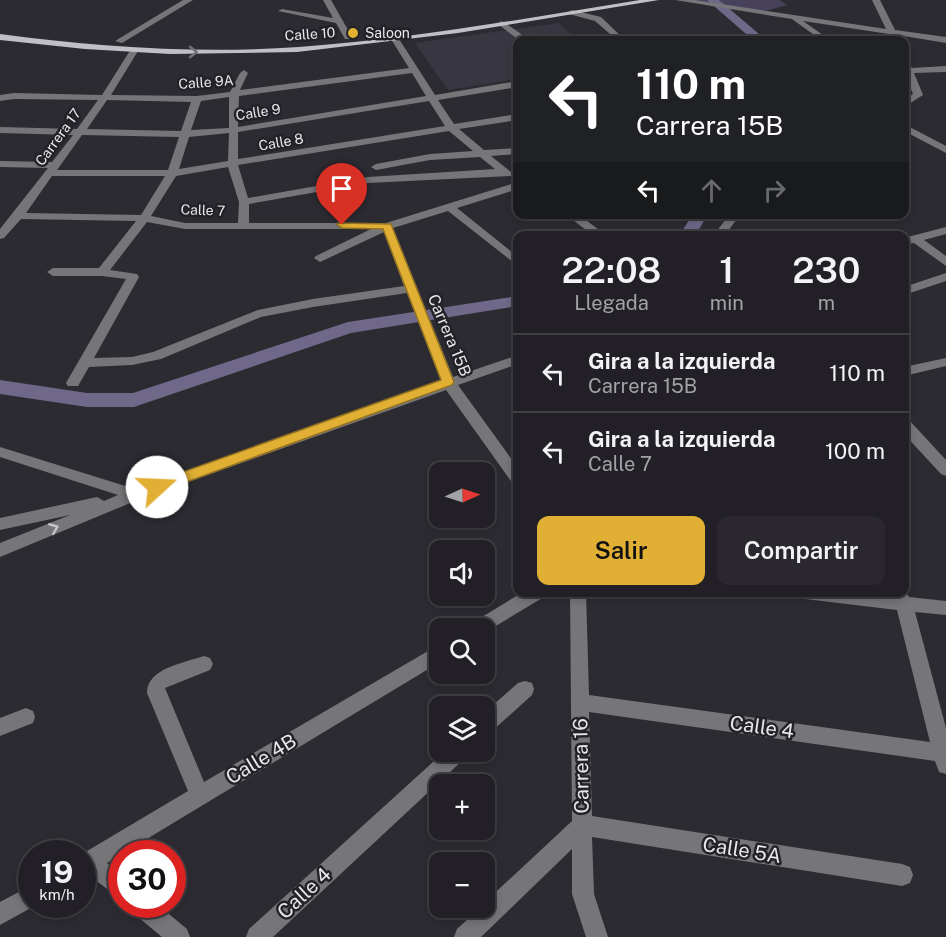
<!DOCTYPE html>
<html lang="es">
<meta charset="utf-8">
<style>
:root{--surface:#222026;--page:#2a282e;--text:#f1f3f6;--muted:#a2a3a7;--line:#3f3e43;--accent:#e1af34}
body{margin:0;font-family:"Public Sans",sans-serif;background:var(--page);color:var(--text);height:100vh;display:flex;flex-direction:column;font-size:22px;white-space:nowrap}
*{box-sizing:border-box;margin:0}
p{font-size:20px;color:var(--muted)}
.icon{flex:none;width:33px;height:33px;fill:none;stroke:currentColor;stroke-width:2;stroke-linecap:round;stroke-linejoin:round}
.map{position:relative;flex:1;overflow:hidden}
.panel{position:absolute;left:513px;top:231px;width:396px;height:366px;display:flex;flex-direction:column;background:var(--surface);border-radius:12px;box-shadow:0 3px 9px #0003,0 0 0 2px var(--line)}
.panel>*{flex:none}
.hud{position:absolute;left:513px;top:36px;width:396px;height:183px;border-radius:12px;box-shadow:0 3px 9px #0003,0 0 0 2px var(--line);background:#202124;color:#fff;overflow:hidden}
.needle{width:39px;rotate:87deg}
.controls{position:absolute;left:429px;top:462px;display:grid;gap:12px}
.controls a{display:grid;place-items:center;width:66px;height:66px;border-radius:12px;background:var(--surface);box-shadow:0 3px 9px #0003,0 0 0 2px var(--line);font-size:30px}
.speed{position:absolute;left:18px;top:840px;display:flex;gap:12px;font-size:30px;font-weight:700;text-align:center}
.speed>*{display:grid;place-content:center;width:78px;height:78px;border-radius:50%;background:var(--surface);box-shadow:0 3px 9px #0003,0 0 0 2px var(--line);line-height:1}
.speed small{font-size:15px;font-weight:400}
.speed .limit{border:9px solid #d22;background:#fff;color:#111}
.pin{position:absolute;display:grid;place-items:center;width:51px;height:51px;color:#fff;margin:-62px -26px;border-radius:50% 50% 50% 0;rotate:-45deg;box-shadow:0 0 6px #0007}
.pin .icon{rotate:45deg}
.me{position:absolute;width:66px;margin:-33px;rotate:70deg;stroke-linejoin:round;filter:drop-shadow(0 0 4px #0008)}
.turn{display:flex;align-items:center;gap:21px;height:126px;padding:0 24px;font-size:27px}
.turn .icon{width:78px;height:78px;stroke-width:2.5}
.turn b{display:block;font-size:42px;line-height:51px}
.lanes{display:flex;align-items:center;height:57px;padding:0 24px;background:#0003;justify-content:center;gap:30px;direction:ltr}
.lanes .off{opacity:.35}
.eta{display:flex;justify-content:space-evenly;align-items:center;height:102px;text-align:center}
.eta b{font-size:36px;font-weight:600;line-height:42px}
.primary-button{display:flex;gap:12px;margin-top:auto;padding:12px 24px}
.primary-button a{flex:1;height:69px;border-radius:12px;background:var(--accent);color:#111;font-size:24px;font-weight:600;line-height:69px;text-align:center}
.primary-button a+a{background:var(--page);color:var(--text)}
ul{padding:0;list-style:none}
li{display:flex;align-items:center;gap:18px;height:78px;padding:0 24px;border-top:2px solid var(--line)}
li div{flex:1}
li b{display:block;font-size:22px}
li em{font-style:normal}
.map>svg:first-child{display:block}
.built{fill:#383640}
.green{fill:#47415b}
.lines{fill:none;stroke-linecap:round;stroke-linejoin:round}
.canal{fill:#6f6888;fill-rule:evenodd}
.minor{fill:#767679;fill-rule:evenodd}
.major{fill:#c1bfc6;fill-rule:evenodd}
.oneway{stroke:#727077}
.oneway2{stroke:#c5c4c8}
.route{fill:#e1af34;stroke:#927222;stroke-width:1.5}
.poi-dot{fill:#e1af34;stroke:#232228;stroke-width:2}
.labels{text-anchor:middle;stroke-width:5;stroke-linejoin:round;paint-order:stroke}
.far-poi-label{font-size:14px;fill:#e7e6ea;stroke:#232228;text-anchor:start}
.far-street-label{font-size:14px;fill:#e7e6ea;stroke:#232228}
.street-label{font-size:16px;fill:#e7e6ea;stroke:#232228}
.near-street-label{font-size:20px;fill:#e7e6ea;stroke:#232228}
</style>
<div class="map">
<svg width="946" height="937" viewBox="0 0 946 937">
<rect width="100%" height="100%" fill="#2d2b32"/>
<!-- built -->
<path class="built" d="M559 23 577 40H518L517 79 448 90 415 43Z"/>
<!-- green -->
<path class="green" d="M684 0H780L787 5 765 11Z"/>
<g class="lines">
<!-- canal -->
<path class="canal" d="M707 0H719L766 40H753Z
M693 214H708L695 236H679Z
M518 296V306L351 333 134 407H87L0 394V380L87 393H133L348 322Z"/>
<!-- minor -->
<path class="minor" d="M183 0H193L122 43 115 41Z
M323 0H331L352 37 351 39H345L336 23 278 11 282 9 333 18Z
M675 0H695L886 29 872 0H880L895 30 946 37V43L898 35 899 38 895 40 889 34 803 21 830 40H821L792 19Z
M572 10 601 17 625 40H617L595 21 569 14 568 12Z
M502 21 527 38 528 40H519L499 25 498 23Z
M395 36 399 39 435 95 518 81V87L438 100 454 124 518 114V120L459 129 484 150 518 148V154L491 156 511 172V176L368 183 249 204V223H386L518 182V189L457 208 518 257V266L448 211 393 228 453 377 518 355V364L458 385 518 468V486L513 484 446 390 140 499 0 557V543L70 515 0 530V518L97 497 104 501 118 495 0 457V447L135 489 441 381 407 293 313 307 261 317 161 359 132 365 89 367 78 386H68L66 383 126 279 102 276H53L47 272 53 268H99L136 221 21 219 4 238 0 239V229L48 168 0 167V161L52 162 73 135 0 133V127L77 129 98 100 14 99 0 101V95L14 93 102 95 131 49 134 48 138 51 111 95 197 96 230 92 240 73 244 70 248 73 240 90 409 68 391 39ZM412 73 426 96 238 127 239 96ZM229 97V128L191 130 201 101ZM107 100 191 102 181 131 87 129ZM429 101 445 126 238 159V132ZM449 131 473 151 430 154 376 164 371 167 376 170 430 160 480 157 495 169 368 177 248 198 238 165ZM229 133 228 161 179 169 189 137ZM82 135 179 137 168 170H57ZM228 167 239 202 238 223H185L151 216 176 176ZM52 176H165L141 215 26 213ZM147 222 185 229H371L316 256 314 258 320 262 384 232 404 286 313 299 258 310 153 352 132 357 94 358 139 277 137 274 110 270Z
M904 58 912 68 946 66V72L914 73 923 95 904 107V100L913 94 904 72Z
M904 124 946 146V153L904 131Z
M565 214H578L607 236H594Z
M730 214H741L724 236H713Z
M946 227V234L924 240 946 256V266L914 243 904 245V238Z
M946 273V281L904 295V287Z
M946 358V366L904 376V367Z
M904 419 909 420 946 460V476L941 474 904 434Z
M904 589 909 597 946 601V615L915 612 946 728V774L939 772 935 761 589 712 592 816 902 864 910 867 913 875 910 883 902 886 592 837 594 894 608 937H586L572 894V849L481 937H454L457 929 480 908H484V903L572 821 570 592H586L589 695 930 742 897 610 805 599 799 597 797 592 890 594 889 592H904Z
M523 592H546L544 597 484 633V628H470L472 623Z
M440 644V662L107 863 122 875V900L87 874 82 876V854L188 791 147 693C147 668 184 663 204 656L210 658 213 664 210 670 165 688 204 782Z
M525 681 532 683 534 689 532 695 491 732 484 735V713L518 683Z
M26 708 33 711 35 717 33 723 0 736V718Z
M444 752H467L464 759 273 937H246L249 929Z
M32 885V904H38L0 925V902Z
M129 904H157L187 929 190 937H162L132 912Z"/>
<!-- major -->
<path class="major" d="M640 0H659L458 33 297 52 170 54 85 49 0 40V34C99 47 199 54 299 47 413 39 527 18 640 0Z"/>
</g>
<!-- one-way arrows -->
<defs><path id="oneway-chevron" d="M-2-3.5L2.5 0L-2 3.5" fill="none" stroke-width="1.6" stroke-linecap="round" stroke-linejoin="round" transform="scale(1.5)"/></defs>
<use class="oneway" href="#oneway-chevron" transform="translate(193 52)"/>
<use class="oneway2" href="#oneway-chevron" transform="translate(54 528) rotate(-22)"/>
<!-- route -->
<path class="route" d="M338 223 391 224 454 382 452 385 162 491H152V483L441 380 383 229 342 228 337 225Z"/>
<!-- markers -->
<circle class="poi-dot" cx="353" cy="33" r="6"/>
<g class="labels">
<!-- far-poi labels -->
<g class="far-poi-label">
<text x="365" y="38">Saloon</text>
</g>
<!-- far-street labels -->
<g class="far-street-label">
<text transform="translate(310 34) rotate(-4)" y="5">Calle 10</text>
<text transform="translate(206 82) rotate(-4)" y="5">Calle 9A</text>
<text transform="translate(258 112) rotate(-9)" y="5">Calle 9</text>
<text transform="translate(58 137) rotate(-54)" y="5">Carrera 17</text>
<text transform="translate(281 142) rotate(-10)" y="5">Calle 8</text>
<text transform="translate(203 210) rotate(2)" y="5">Calle 7</text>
</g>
<!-- street labels -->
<g class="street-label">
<text transform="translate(450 335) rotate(67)" y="6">Carrera 15B</text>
</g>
<!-- near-street labels -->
<g class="near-street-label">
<text transform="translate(762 727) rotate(8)" y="7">Calle 4</text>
<text transform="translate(261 759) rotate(-31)" y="7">Calle 4B</text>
<text transform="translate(581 766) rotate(-91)" y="7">Carrera 16</text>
<text transform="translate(742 850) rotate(9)" y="7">Calle 5A</text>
<text transform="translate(304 893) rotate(-43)" y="7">Calle 4</text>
</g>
</g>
</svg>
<div class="controls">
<a><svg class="needle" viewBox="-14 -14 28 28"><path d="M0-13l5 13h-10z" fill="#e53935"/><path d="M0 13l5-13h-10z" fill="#a2a3a7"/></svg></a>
<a><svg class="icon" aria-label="sound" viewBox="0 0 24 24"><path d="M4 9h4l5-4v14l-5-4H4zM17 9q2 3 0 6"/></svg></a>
<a><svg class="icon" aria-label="search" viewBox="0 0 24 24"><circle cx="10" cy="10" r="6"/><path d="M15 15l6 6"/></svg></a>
<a><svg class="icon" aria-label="layers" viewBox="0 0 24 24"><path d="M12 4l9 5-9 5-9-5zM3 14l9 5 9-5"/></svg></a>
<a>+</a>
<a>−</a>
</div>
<div class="speed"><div>19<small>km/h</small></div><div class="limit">30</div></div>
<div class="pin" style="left:342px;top:225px;background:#d93025"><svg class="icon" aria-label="arrive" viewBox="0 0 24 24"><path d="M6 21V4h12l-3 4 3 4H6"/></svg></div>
<svg class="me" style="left:157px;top:487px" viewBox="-20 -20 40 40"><circle r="19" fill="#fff"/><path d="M0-13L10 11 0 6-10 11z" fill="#e1af34"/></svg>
<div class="hud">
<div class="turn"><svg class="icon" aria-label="left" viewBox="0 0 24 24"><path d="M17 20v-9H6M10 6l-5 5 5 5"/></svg><div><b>110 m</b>Carrera 15B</div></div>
<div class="lanes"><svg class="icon" aria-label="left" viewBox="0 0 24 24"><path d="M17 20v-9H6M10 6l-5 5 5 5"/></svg><svg class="icon off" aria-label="ahead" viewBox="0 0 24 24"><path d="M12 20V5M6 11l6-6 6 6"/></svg><svg class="icon off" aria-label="right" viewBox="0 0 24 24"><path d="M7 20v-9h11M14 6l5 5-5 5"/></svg></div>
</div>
<section class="panel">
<div class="eta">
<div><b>22:08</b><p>Llegada</p></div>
<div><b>1</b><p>min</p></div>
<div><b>230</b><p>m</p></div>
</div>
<ul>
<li><svg class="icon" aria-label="left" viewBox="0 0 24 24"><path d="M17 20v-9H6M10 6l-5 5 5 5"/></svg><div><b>Gira a la izquierda</b><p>Carrera 15B</p></div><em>110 m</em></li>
<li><svg class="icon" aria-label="left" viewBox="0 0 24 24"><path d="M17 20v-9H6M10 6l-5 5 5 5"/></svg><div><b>Gira a la izquierda</b><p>Calle 7</p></div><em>100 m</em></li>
</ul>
<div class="primary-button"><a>Salir</a><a>Compartir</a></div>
</section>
</div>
